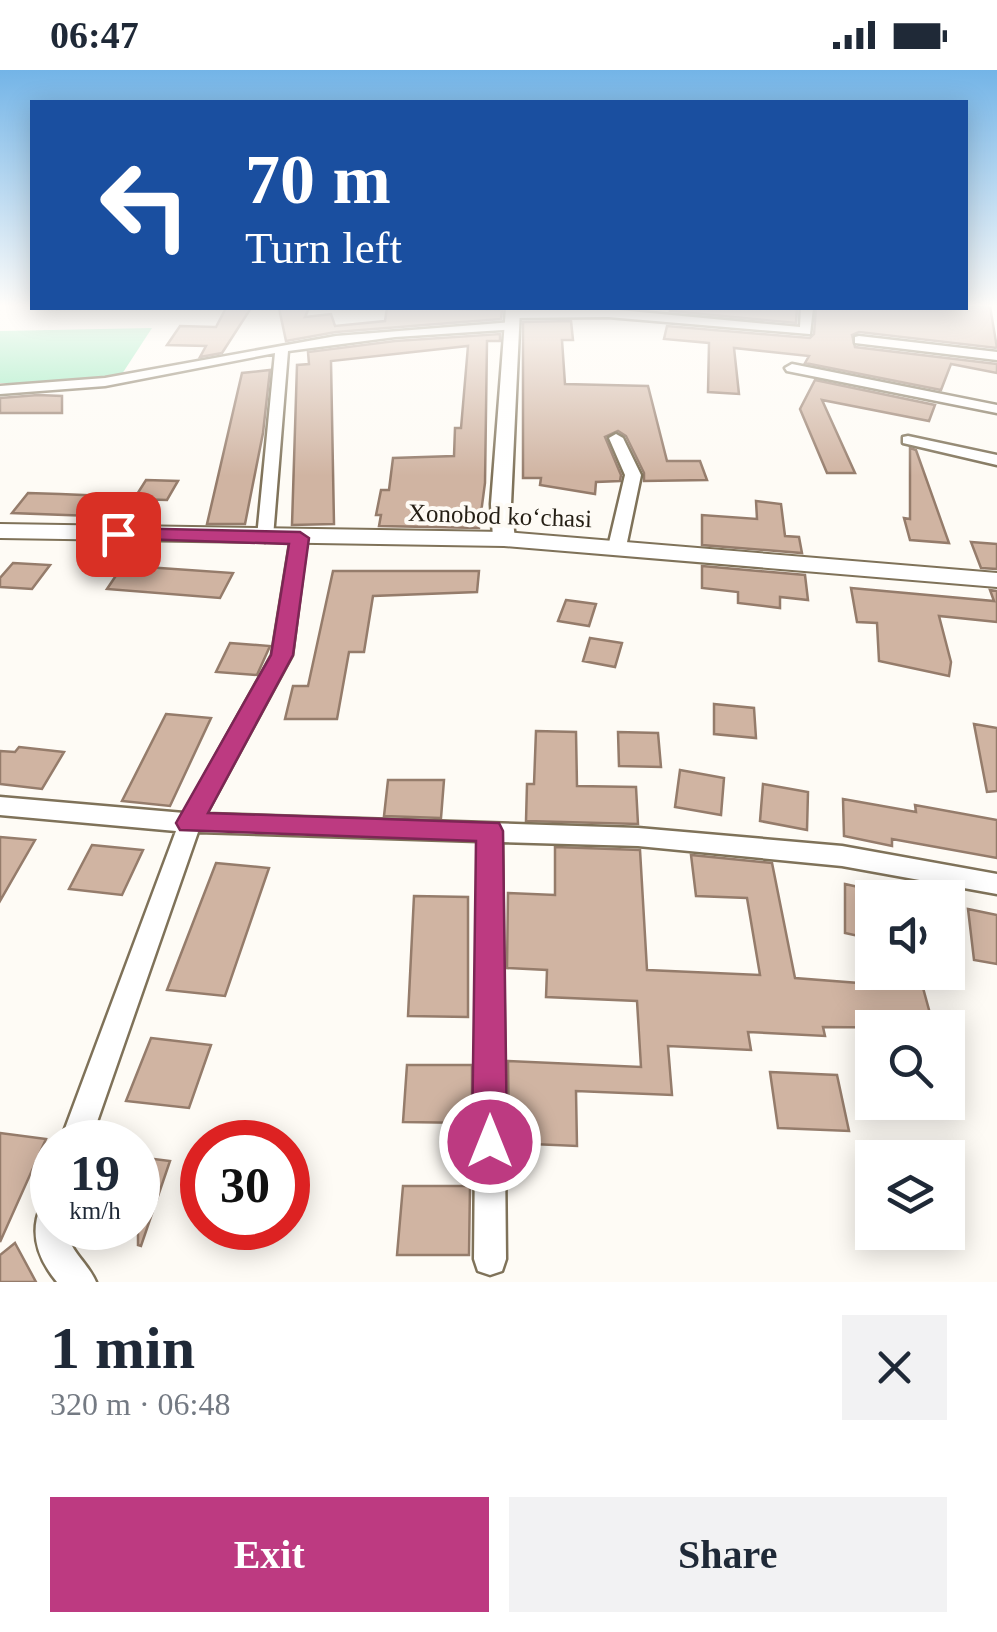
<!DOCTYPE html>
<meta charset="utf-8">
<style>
:root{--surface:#fff;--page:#f2f2f3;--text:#1f2937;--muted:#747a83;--accent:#bd3a81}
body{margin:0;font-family:"Times New Roman",serif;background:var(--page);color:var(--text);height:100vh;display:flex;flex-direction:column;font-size:38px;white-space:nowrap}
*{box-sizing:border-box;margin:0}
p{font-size:32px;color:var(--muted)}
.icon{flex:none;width:55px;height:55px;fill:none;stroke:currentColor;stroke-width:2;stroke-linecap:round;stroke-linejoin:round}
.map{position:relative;height:1212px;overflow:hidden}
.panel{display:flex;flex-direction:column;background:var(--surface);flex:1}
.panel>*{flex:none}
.banner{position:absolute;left:30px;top:30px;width:938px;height:210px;border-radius:0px;box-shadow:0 5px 25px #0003;background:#1a4fa0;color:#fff;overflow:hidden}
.fabs{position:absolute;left:855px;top:810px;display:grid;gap:20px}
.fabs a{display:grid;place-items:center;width:110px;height:110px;border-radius:0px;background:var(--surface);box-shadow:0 5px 25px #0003;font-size:50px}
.speed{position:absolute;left:30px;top:1050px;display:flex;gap:20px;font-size:50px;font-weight:700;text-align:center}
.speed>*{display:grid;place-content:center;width:130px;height:130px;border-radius:50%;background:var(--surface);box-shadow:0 5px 25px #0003;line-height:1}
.speed small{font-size:25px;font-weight:400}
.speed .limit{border:15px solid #d22;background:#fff;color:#111}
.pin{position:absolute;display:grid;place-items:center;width:85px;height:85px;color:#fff;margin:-42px;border-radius:20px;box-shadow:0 5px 15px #0006}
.me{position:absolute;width:110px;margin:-55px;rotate:0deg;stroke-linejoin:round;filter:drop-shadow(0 0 8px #0008)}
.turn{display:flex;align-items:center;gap:35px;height:210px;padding:0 50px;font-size:45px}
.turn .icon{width:130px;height:130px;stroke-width:2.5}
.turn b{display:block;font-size:70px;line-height:85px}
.round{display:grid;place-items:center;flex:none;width:105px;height:105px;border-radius:0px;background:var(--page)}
.overview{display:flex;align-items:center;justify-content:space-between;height:170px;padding:0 50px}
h1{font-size:60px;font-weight:600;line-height:75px}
.cta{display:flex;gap:20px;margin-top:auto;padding:20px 50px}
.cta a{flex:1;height:115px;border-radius:0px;background:var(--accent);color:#fff;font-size:40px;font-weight:600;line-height:115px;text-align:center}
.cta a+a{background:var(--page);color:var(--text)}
.status{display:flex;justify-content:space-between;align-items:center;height:70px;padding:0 50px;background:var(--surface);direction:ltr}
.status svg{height:28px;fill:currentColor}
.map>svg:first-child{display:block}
.green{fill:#91e9b9}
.building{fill:#d0b4a2;stroke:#957c6b;stroke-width:2.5}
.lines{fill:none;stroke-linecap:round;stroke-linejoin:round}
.minor-casing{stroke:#7f7259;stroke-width:5}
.tertiary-casing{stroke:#7f7259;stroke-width:5}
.secondary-casing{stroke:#7f7259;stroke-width:4}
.minor{fill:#fff;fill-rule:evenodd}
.tertiary{fill:#fff;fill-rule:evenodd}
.secondary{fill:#fff;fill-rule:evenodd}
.route{fill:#bd3a81;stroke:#7b2654;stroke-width:2.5}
.labels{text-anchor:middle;stroke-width:8;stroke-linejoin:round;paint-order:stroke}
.street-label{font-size:25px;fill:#251f15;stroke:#fefbf5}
</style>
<div class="status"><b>06:47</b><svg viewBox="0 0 49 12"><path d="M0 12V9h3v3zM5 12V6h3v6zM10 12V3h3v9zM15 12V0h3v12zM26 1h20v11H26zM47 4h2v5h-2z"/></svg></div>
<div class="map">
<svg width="997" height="1212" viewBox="0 0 997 1212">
<rect width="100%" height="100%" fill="#fefbf5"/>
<!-- green -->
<path class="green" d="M152 258 122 304 65 313H0V261Z"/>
<!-- building -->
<path class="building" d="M990 236 997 278 859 262 852 265 855 277 997 294V303L951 294 941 320 805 293 809 286 734 278 739 324 708 322 709 273 664 269 667 256 810 268 814 264 816 238Z
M226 238H251L222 283 200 287 206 276 167 275 180 256 216 257Z
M279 238H309L305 247 331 244 335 256 385 251 387 238 502 240 501 249 336 262 286 271Z
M671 238H797L796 253 670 241Z
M571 251 573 270H562L565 314 648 316 667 391H700L707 410 644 411V403L626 366 618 361 605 367 621 405 620 411 596 412 595 424 540 415 541 408H523V252Z
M500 264V271H487L485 413 479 458 379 456 381 445H376L381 420H389L393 388 454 386 455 358H461L468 276 331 291 334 454 292 455 297 295 309 294 308 282 395 271Z
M270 300 263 363 245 454H207L242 303Z
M815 310 935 335 929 351 822 330 855 403H827L800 339Z
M38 325 62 326V343H0V328Z
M910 378 916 380 949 473 910 470 904 448 910 449Z
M146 410 178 411 167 430 134 429Z
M28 423 60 424 105 426 92 446 12 443Z
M756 431 781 434 785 466 799 467 802 483 702 475V445L757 449Z
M971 472 997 474V499L981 498Z
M13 493 50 495 32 519 0 517V508Z
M123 495 160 498 233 503 220 528 107 519Z
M702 496 805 505 808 530 780 527V538L738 533V522L702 518Z
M333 501H479L477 522 373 526 364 582H349L337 649H285L293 616H308Z
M851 518 994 531 990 520 997 521V552L939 546 951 592 949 606 879 591 877 553 857 552Z
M566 530 596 534 589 556 558 551Z
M590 568 622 573 615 597 583 591Z
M230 573 270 576 257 605 216 602Z
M714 634 754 638 756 668 714 664Z
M166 644 211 648 170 736 122 731Z
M974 654 997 658V721L987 722Z
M536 661 576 662 577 716 636 717 638 754 526 751 527 714H534Z
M618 662 658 663 661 697 619 696Z
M19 677 64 682 42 719 0 714V681L15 682Z
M680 700 724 708 721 745 675 737Z
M388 710H444L441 748 384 746Z
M763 714 808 722 807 760 760 751Z
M843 729 916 742 915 735 997 750V788L892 769V776L844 766Z
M0 767 35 770 0 831Z
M92 775 143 780 122 825 69 819Z
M555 777 640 780 647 900 760 905 747 828 696 826 691 785 772 793 795 908 923 918 934 958 823 957 825 966 748 962 751 980 668 976 672 1025 576 1021 577 1076 509 1073 508 991 641 997 637 931 546 927 547 900 507 898 508 823 555 825Z
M216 793 269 798 225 926 167 920Z
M845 814 872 820V869L845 863Z
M414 826 468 827V947L408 946Z
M968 839 997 845V894L974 890Z
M151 968 211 975 189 1038 126 1031Z
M407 995H472V1053L403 1052Z
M770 1002 837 1005 849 1061 778 1058Z
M0 1063 46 1069 0 1172Z
M138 1087 170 1091 141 1176 138 1175Z
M403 1116H470L469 1185H397Z
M15 1173 36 1212H0V1185Z"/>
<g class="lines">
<defs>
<path id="minor" d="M801 238H813L810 264 608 247 513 248 507 244 513 240 608 239 800 257Z
M513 252 517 253V259L395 267 288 281 273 467 265 472 257 467 275 283 105 316 0 324V316L105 308 336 266Z
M859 266 997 282V290L855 273V267Z
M792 294 997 335V343L787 301 785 298Z
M616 364 623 368 641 405 626 477 617 482 608 477 625 405 609 368Z
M908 366 997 385V395L903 373V367Z
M299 463 307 468 292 585 206 744 638 758 842 776 997 804V824L842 796 638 776 502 772 506 1189 502 1201 490 1205 478 1201 474 1189 478 771 198 762 90 1072H60L176 761 0 745V727L184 743 272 585 291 468Z
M52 1131V1158H67C68 1181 87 1191 96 1212H57C38 1189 29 1164 41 1136Z"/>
<path id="tertiary" d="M506 238H520L511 434 515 469 504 475 493 469 491 434Z"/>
<path id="secondary" d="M0 454 504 462 997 503V517L504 476 0 468Z"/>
</defs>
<!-- minor casing -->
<use href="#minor" class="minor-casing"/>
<!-- tertiary casing -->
<use href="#tertiary" class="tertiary-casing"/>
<!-- secondary casing -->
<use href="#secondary" class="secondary-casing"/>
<!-- minor -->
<use href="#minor" class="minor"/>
<!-- tertiary -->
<use href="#tertiary" class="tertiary"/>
<!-- secondary -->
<use href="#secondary" class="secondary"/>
</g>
<!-- sky -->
<linearGradient id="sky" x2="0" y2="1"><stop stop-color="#73b4e7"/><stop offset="0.58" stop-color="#fffdfa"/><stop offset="1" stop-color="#fffdfa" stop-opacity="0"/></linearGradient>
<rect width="997" height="406" fill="url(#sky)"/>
<!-- route -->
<path class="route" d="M118 458 300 462 309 468 293 585 208 743 499 753 503 761 507 1072 502 1084 490 1089 477 1084 472 1072 476 771 180 760 176 753 271 585 289 474 111 468 108 464Z"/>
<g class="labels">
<!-- street labels -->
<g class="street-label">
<text transform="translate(500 445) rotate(2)" y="9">Xonobod koʻchasi</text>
</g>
</g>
</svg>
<div class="fabs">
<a><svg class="icon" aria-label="sound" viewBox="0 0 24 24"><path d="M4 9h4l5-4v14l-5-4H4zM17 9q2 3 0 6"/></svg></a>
<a><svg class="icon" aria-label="search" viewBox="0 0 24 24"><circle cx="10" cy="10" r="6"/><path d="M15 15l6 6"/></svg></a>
<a><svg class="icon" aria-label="layers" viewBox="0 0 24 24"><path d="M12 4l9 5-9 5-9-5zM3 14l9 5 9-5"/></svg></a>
</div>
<div class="speed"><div>19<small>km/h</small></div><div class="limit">30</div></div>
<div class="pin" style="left:118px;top:464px;background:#d93025"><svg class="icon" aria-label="arrive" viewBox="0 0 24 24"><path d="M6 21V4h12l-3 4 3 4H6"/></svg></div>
<svg class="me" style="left:490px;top:1072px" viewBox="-20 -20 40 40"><circle r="17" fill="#bd3a81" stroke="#fff" stroke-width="3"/><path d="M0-11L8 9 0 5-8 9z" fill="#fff"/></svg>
<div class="banner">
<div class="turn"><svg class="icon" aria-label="left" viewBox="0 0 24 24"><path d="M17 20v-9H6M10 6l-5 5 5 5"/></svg><div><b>70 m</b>Turn left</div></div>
</div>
</div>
<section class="panel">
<div class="overview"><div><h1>1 min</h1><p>320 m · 06:48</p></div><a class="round"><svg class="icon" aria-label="close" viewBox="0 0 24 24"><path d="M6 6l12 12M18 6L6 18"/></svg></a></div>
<div class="cta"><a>Exit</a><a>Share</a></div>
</section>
